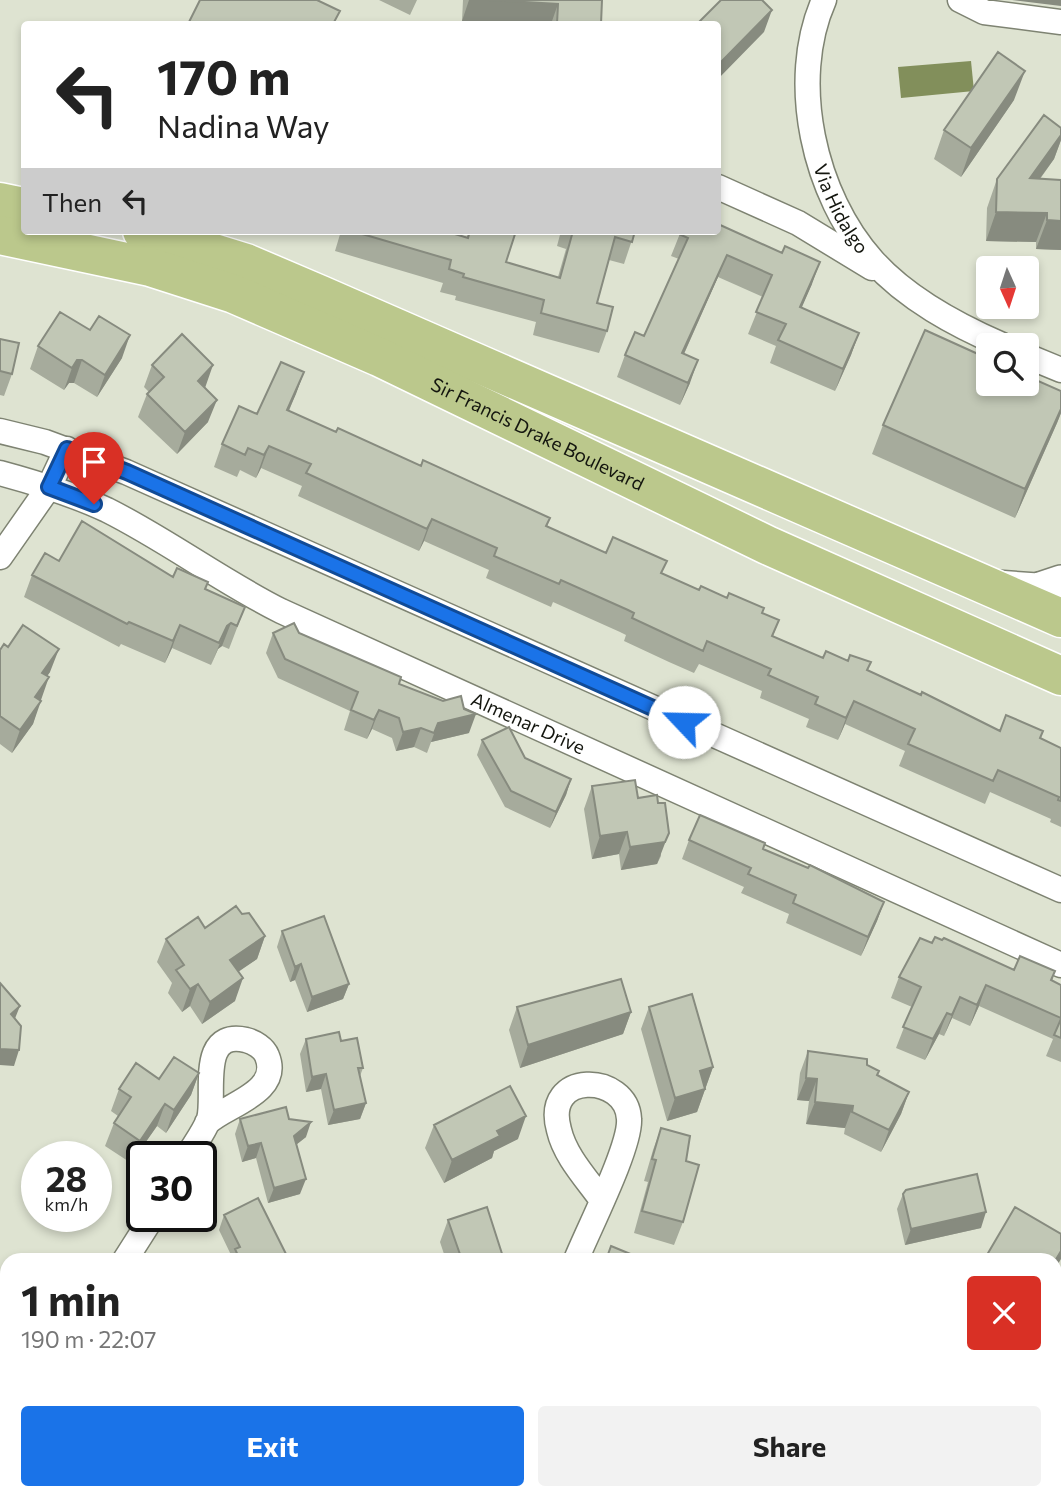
<!DOCTYPE html>
<meta charset="utf-8">
<style>
:root{--surface:#fff;--page:#f2f2f2;--text:#222;--muted:#767676;--accent:#1a73e8}
body{margin:0;font-family:Commissioner,sans-serif;background:var(--page);color:var(--text);height:100vh;display:flex;flex-direction:column;font-size:26px;white-space:nowrap}
*{box-sizing:border-box;margin:0}
p{font-size:23px;color:var(--muted)}
.icon{flex:none;width:38px;height:38px;fill:none;stroke:currentColor;stroke-width:2;stroke-linecap:round;stroke-linejoin:round}
.map{position:relative;flex:1;overflow:hidden}
.drawer{position:absolute;left:0px;top:1253px;width:1062px;height:247px;display:flex;flex-direction:column;background:var(--surface);border-radius:21px 21px 0 0;box-shadow:0 4px 10px #0003}
.drawer>*{flex:none}
.top-card{position:absolute;left:21px;top:21px;width:700px;height:214px;border-radius:7px;box-shadow:0 4px 10px #0003;background:#fff;color:var(--text);overflow:hidden}
.needle{width:46px;rotate:177deg}
.controls{position:absolute;left:976px;top:256px;display:grid;gap:14px}
.controls a{display:grid;place-items:center;width:63px;height:63px;border-radius:7px;background:var(--surface);box-shadow:0 4px 10px #0003;font-size:35px}
.speed{position:absolute;left:21px;top:1141px;display:flex;gap:14px;font-size:35px;font-weight:700;text-align:center}
.speed>*{display:grid;place-content:center;width:91px;height:91px;border-radius:50%;background:var(--surface);box-shadow:0 4px 10px #0003;line-height:1}
.speed small{font-size:18px;font-weight:400}
.speed .limit{border:4px solid #111;border-radius:10px;background:#fff;color:#111}
.pin{position:absolute;display:grid;place-items:center;width:60px;height:60px;color:#fff;margin:-72px -30px;border-radius:50% 50% 50% 0;rotate:-45deg;box-shadow:0 0 7px #0007}
.pin .icon{rotate:45deg}
.me{position:absolute;width:77px;margin:-38px;rotate:294deg;stroke-linejoin:round;filter:drop-shadow(0 0 5px #0008)}
.turn{display:flex;align-items:center;gap:24px;height:147px;padding:0 21px;font-size:32px}
.turn .icon{width:91px;height:91px;stroke-width:2.5}
.turn b{display:block;font-size:49px;line-height:60px}
.then{display:flex;align-items:center;height:66px;padding:0 21px;background:#0003;gap:14px;font-size:26px}
.round{display:grid;place-items:center;flex:none;width:74px;height:74px;border-radius:7px;background:var(--page)}
.head{display:flex;align-items:center;justify-content:space-between;height:119px;padding:0 21px}
h1{font-size:42px;font-weight:700;line-height:52px}
.cta{display:flex;gap:14px;margin-top:auto;padding:14px 21px}
.cta a{flex:1;height:80px;border-radius:7px;background:var(--accent);color:#fff;font-size:28px;font-weight:700;line-height:80px;text-align:center}
.cta a+a{background:var(--page);color:var(--text)}
.map>svg:first-child{display:block}
.water{fill:#828f5b}
.lines{fill:none;stroke-linecap:round;stroke-linejoin:round}
.street-casing{stroke:#7e8372;stroke-width:27}
.secondary-casing{stroke:#7e8372;stroke-width:38}
.primary-casing{stroke:#fff;stroke-width:41}
.street{stroke:#fff;stroke-width:24}
.secondary{stroke:#fff;stroke-width:35}
.primary{stroke:#bbc88c;stroke-width:38}
.wall{fill:#a6ab9c}
.shaded-wall{fill:#878b7f}
.building{fill:#c1c7b5;stroke:#878b7f;stroke-width:2}
.route-casing{stroke:#114b97;stroke-width:18}
.route{stroke:#1a73e8;stroke-width:12}
.labels{text-anchor:middle;stroke-width:7;stroke-linejoin:round;paint-order:stroke}
.street-label{font-size:19px;fill:#14160f;stroke:#ebf0de}
</style>
<div class="map">
<svg width="1061" height="1499" viewBox="0 0 1061 1499">
<rect width="100%" height="100%" fill="#dee3d1"/>
<!-- water -->
<path class="water" d="M971 61 974 91 901 98 898 67Z"/>
<g class="lines">
<defs>
<g id="street">
<path id="s1" d="M824 0C788 81 814 196 873 261 907 299 956 325 1002 345"/>
<path d="M960 0 984 12 1061 22"/>
<path d="M718 187 798 223 872 268"/>
<path d="M1027 356 1061 370"/>
<path d="M0 431 45 442 126 472 1061 890"/>
<path id="s2" d="M0 473C37 483 73 494 107 510 167 540 221 581 281 611L1061 965"/>
<path d="M0 557 49 487 67 449"/>
<path d="M187 1157C194 1145 204 1132 209 1119 216 1096 197 1029 246 1040 254 1042 264 1048 267 1056 282 1093 225 1105 207 1123"/>
<path d="M125 1260 153 1216"/>
<path d="M576 1260C588 1230 631 1146 629 1119 627 1073 542 1070 559 1130 565 1156 586 1178 601 1199"/>
<path d="M0 1327 7 1326"/>
<path d="M757 1499 793 1496 827 1499"/>
</g>
<path id="secondary" d="M996 588 1037 591 1061 583"/>
<g id="primary">
<path d="M0 202 24 207"/>
<path d="M142 231 246 263 321 295 1061 618"/>
<path id="s3" d="M0 235 150 267 234 294 379 357 767 545 1061 676"/>
</g>
</defs>
<!-- street casing -->
<use href="#street" class="street-casing"/>
<!-- secondary casing -->
<use href="#secondary" class="secondary-casing"/>
<!-- primary casing -->
<use href="#primary" class="primary-casing"/>
<!-- street -->
<use href="#street" class="street"/>
<!-- secondary -->
<use href="#secondary" class="secondary"/>
<!-- primary -->
<use href="#primary" class="primary"/>
</g>
<!-- wall -->
<path class="wall" d="M379 0H417L410 15Z
M463 0H602L601 24H513L462 21Z
M1014 100 961 177 934 159 944 130Z
M1061 128V140L1054 159 1040 179 1061 250 1036 249V242L986 241 987 208 997 179Z
M341 231H445L467 237 469 231H516L506 262 558 277 566 249 557 246 561 231H635L624 264 609 260 597 303 607 331 599 353 533 335 536 322 455 300 456 296 440 292 443 283 335 251Z
M681 231 812 284 801 308 859 333 851 355 835 391 770 363 776 346 748 334 763 297 718 277 684 354 690 383 680 405 617 377 625 355 644 336 679 259 671 256Z
M0 339 12 374 4 396 0 395Z
M38 346 122 358 97 397 74 383H69L64 390 30 369Z
M152 365 205 388 208 422 177 454 138 417 147 394 149 392 144 387Z
M304 372 289 411 336 432 550 518 547 527 606 553 662 573 699 590 779 620 773 636 823 658 868 670 1000 731H1043L1040 739 1061 748V827L1050 822 1051 819 990 792 985 804 899 766 905 751 845 724 838 740 806 727 809 719 760 698 762 691 699 664 694 673 669 662 624 641 626 635 620 632 553 602 551 607 486 578 489 570 424 541 419 551 298 496 302 486 261 468 256 478 240 470 237 477 214 467 222 444Z
M1061 391V413L1057 423 1015 518 872 454 883 425Z
M32 575 173 577 205 589 245 607 229 649 222 646 218 649 211 665 172 648 165 663 121 644 119 647 24 597Z
M273 633H299L469 733 431 742 427 753 414 747 396 751 392 738 372 729 367 739 344 730 350 711 278 678 266 653Z
M0 650 50 672 47 676 33 724 12 753 0 744Z
M482 740 525 758 571 779 566 795 550 828 505 807 477 755Z
M592 786 658 803 661 856 657 864 621 870 619 854 592 859 584 809Z
M689 840 763 849 884 902 877 921 861 956 786 923 789 914 741 893 744 887 682 859Z
M242 914 265 936 257 959 238 971 235 1001 202 1024 190 1006 182 1012 168 993 172 983 157 962 166 939 205 928Z
M282 931 349 984 343 999 307 1012 295 980 290 982 277 947Z
M932 943 1014 970 1055 971 1052 981 1061 985V1062L1046 1056 1053 1039 979 1006 970 1026 952 1018 944 1036 939 1034 925 1060 896 1048 912 1007 891 998 899 977Z
M517 1007 631 1012 623 1034 520 1068 509 1030Z
M649 1007 713 1067 697 1112 667 1121 641 1029Z
M306 1039 341 1041 363 1068 360 1076 366 1103 360 1119 328 1125 321 1089 306 1092 300 1054Z
M808 1051 867 1065 877 1075 909 1092 901 1114 881 1152 844 1134 845 1128 806 1124 809 1101 797 1100 800 1073Z
M199 1073 191 1095 166 1133 157 1126 131 1163 105 1146 114 1123 118 1116 111 1111 119 1089 159 1079Z
M240 1119H289L306 1137 296 1145 300 1194 268 1203 256 1158 242 1162 235 1134Z
M434 1125 518 1139 494 1151 492 1158 444 1183 425 1148Z
M661 1128 683 1222 674 1245 634 1233 648 1182 644 1181 653 1150Z
M903 1194 981 1228 905 1245 897 1209Z
M224 1215 289 1260H231L232 1257 219 1230Z
M448 1220 504 1260H446L440 1242Z
M0 1439 7 1493H66L63 1499H0Z
M1055 1458 1061 1499H1018L1004 1494 1003 1498 990 1493H1055Z
M542 1493H620L618 1499H541L540 1498Z
M954 1493H987L985 1499H952Z"/>
<!-- shaded-wall -->
<path class="shaded-wall" d="M469 0H489L558 4 551 24H513L462 21Z
M1012 0H1061V6Z
M772 10 764 32 718 79V65Z
M1025 71 1014 100 961 177 971 148Z
M1061 135V140L1054 159 1019 207 1030 178Z
M996 212 1047 213 1036 242 986 241Z
M1047 220 1061 221V250L1036 249Z
M727 255 718 277 674 376 682 353Z
M820 262 812 284 792 330 800 307Z
M859 333 851 355 835 391 843 369Z
M130 335 122 358 97 397 105 375Z
M77 360H82L74 383H69L64 390 72 368Z
M698 360 690 383 680 405 688 383Z
M213 365 205 388 198 381Z
M304 372 296 394 279 432 287 410Z
M217 400 208 422 177 454 185 432Z
M1061 409V413L1057 423 1015 518 1025 489Z
M269 446 261 468 256 478 264 455Z
M432 519 424 541 419 551 427 529Z
M231 623 222 646 218 649 211 665 227 626Z
M180 625 172 648 165 663 173 641Z
M59 649 50 672 34 695 42 673Z
M49 677 41 700 27 720 35 697Z
M41 701 33 724 12 753 20 730Z
M854 701 845 724 838 740 846 718Z
M379 710 372 729 367 739 374 720Z
M476 714 469 733 431 742 427 753 438 723Z
M421 728 414 747 396 751 403 732Z
M571 779 566 795 550 828 556 812Z
M627 832 619 854 592 859 600 836Z
M669 833 657 864 621 870 630 847Z
M884 902 877 921 861 956 868 937Z
M265 936 257 959 222 983 230 960Z
M301 964 295 980 290 982 295 967Z
M243 978 235 1001 202 1024 210 1002Z
M198 984 190 1006 182 1012 190 989Z
M349 984 343 999 307 1012 312 997Z
M986 985 979 1006 970 1026 977 1005Z
M960 997 952 1018 944 1036 952 1015Z
M20 1006 14 1021 11 1014Z
M631 1012 623 1034 520 1068 528 1045Z
M947 1013 939 1034 925 1060 933 1039Z
M0 1049 19 1050 14 1066 0 1065Z
M713 1067 697 1112 667 1121 675 1098 700 1071Z
M199 1073 191 1095 166 1133 174 1110Z
M326 1074 321 1089 306 1092 312 1077Z
M806 1078 817 1079 809 1101 797 1100Z
M909 1092 901 1114 881 1152 889 1130Z
M815 1102 853 1106 845 1128 806 1124Z
M366 1103 360 1119 328 1125 334 1110Z
M165 1104 157 1126 131 1163 140 1141Z
M526 1116 518 1139 494 1151 492 1158 444 1183 452 1160 497 1131Z
M311 1122 306 1137 288 1151 294 1136Z
M261 1143 256 1158 242 1162 248 1146Z
M306 1179 300 1194 268 1203 274 1188Z
M986 1212 981 1228 905 1245 911 1229Z
M1061 1251V1259L1055 1269V1261Z
M61 1493H66L63 1499H57Z
M614 1493H620L618 1499H602L603 1496Z"/>
<!-- building -->
<path class="building" d="M200 0H317L340 11 333 24H188Z
M489 0H602L601 24H557L558 4Z
M721 0H762L772 10 718 65V24H697Z
M998 52 1025 71 971 148 944 130Z
M1044 115 1061 128V135L1030 178 1061 180V221L1047 220V213L996 212 997 179Z
M718 224 782 253 785 246 820 262 800 307 859 333 843 369 778 340 786 324 756 312 772 275 727 255 682 353 698 360 688 383 625 355 635 332 644 336 688 238 679 234 681 231H718Z
M352 231H445L468 238 470 231H516L506 262 560 278 573 231H635L632 242 615 237 597 303 613 307 607 331 541 313 544 300 463 277 464 274 449 269 451 260Z
M60 312 90 330 99 316 130 335 105 375 82 360H77L72 368 38 346Z
M925 330 989 359V383H1027V376L1061 391V409L1025 489 883 425Z
M182 334 213 365 198 381 217 400 185 432 147 394 164 377 152 365Z
M0 339 19 343 12 374 0 371Z
M281 362 304 372 287 410 336 432 338 428 421 466 423 460 550 518 546 526 606 553 613 537 667 561 661 573 699 590 701 586 727 598 729 593 764 608 762 613 779 620 772 636 823 658 826 651 848 661 850 655 871 662 867 670 921 695 922 692 1000 731 1006 715 1043 731 1040 738 1061 748V801L1058 800 1059 797 998 770 993 781 908 744 915 729 854 701 846 718 815 704 818 697 768 675 771 669 707 641 703 651 677 639 632 618 634 613 628 610 561 580 559 584 494 556 497 548 432 519 427 529 306 473 311 464 269 446 264 455 248 448 245 455 222 444 239 406 257 414Z
M82 521 173 577 177 568 208 582 205 589 245 607 237 626 231 623 227 626 219 643 180 625 173 641 129 622 127 624 32 575 45 553 59 561Z
M294 623 299 633 401 677 399 684 443 701 461 696 464 709 476 714 438 723 434 733 421 728 403 732 399 718 379 710 374 720 351 710 358 692 285 659 273 633Z
M23 625 59 649 42 673 49 677 35 697 41 701 20 730 0 716V650L4 644 8 647Z
M509 727 525 758 571 779 556 812 511 791 482 740Z
M635 780 638 798 657 795 658 803H665L669 833 665 842 630 847 627 832 600 836 592 786Z
M700 815 765 843 763 849 808 868 810 865 884 902 868 937 793 903 796 895 748 874 751 868 689 840Z
M236 906 242 914 249 913 265 936 230 960 243 978 210 1002 198 984 190 989 176 970 184 965 166 939 198 917 205 928Z
M324 916 349 984 312 997 301 964 295 967 282 931Z
M935 937 942 940 944 938 1014 970 1020 956 1055 971 1051 980 1061 985V1018L986 985 977 1005 960 997 952 1015 947 1013 933 1039 903 1027 921 987 899 977 920 938 932 943Z
M621 979 631 1012 528 1045 517 1007Z
M0 983 20 1006 11 1014 21 1026 19 1050 0 1049Z
M692 994 713 1067 700 1071 705 1089 675 1098 649 1007Z
M1061 1019V1038L1054 1035Z
M339 1032 341 1041 357 1038 363 1068H358L366 1103 334 1110 326 1074 312 1077 306 1039Z
M808 1051 867 1059V1065L879 1071 877 1075 909 1092 889 1130 852 1112 853 1106 815 1102 817 1079 806 1078Z
M174 1057 199 1073 174 1110 165 1104 140 1141 114 1123 131 1097 119 1089 136 1063 159 1079Z
M510 1086 526 1116 497 1131 500 1136 452 1160 434 1125Z
M286 1107 289 1119 311 1122 294 1136 306 1179 274 1188 261 1143 248 1146 240 1119Z
M661 1128 690 1136 686 1161 699 1165 683 1222 642 1211 656 1160 652 1159Z
M977 1174 986 1212 911 1229 903 1194 906 1190Z
M258 1198 289 1260H240L235 1249 240 1247 224 1215Z
M487 1207 504 1260H462L448 1220Z
M1015 1207 1061 1234V1251L1055 1261 1027 1259 984 1260Z
M611 1246 645 1260H606Z
M0 1439 7 1443V1493L6 1492 2 1499H0Z
M1055 1458 1061 1459V1499H1055L1059 1489 1055 1487Z
M7 1493H61L57 1499H18Z
M389 1493H522L519 1499H386Z
M569 1493H614L603 1496 604 1499H577Z"/>
<g class="lines">
<defs>
<path id="route" d="M94 504 49 487 67 449 127 472 684 722"/>
</defs>
<!-- route casing -->
<use href="#route" class="route-casing"/>
<!-- route -->
<use href="#route" class="route"/>
</g>
<g class="labels">
<!-- street labels -->
<g class="street-label">
<text dy="7" stroke="none"><textPath href="#s1" startOffset="217">Via Hidalgo</textPath></text>
<text dy="7" stroke="none"><textPath href="#s3" startOffset="576">Sir Francis Drake Boulevard</textPath></text>
<text dy="7" stroke="none"><textPath href="#s2" startOffset="586">Almenar Drive</textPath></text>
</g>
</g>
</svg>
<div class="controls">
<a><svg class="needle" viewBox="-14 -14 28 28"><path d="M0-13l5 13h-10z" fill="#e53935"/><path d="M0 13l5-13h-10z" fill="#767676"/></svg></a>
<a><svg class="icon" aria-label="search" viewBox="0 0 24 24"><circle cx="10" cy="10" r="6"/><path d="M15 15l6 6"/></svg></a>
</div>
<div class="speed"><div>28<small>km/h</small></div><div class="limit">30</div></div>
<div class="pin" style="left:94px;top:504px;background:#d93025"><svg class="icon" aria-label="arrive" viewBox="0 0 24 24"><path d="M6 21V4h12l-3 4 3 4H6"/></svg></div>
<svg class="me" style="left:684px;top:722px" viewBox="-20 -20 40 40"><circle r="19" fill="#fff"/><path d="M0-13L10 11 0 6-10 11z" fill="#1a73e8"/></svg>
<div class="top-card">
<div class="turn"><svg class="icon" aria-label="left" viewBox="0 0 24 24"><path d="M17 20v-9H6M10 6l-5 5 5 5"/></svg><div><b>170 m</b>Nadina Way</div></div>
<div class="then">Then<svg class="icon" aria-label="left" viewBox="0 0 24 24"><path d="M17 20v-9H6M10 6l-5 5 5 5"/></svg></div>
</div>
<section class="drawer">
<div class="head"><div><h1>1 min</h1><p>190 m · 22:07</p></div><a class="round" style="background:#d93025;color:#fff"><svg class="icon" aria-label="close" viewBox="0 0 24 24"><path d="M6 6l12 12M18 6L6 18"/></svg></a></div>
<div class="cta"><a>Exit</a><a>Share</a></div>
</section>
</div>
